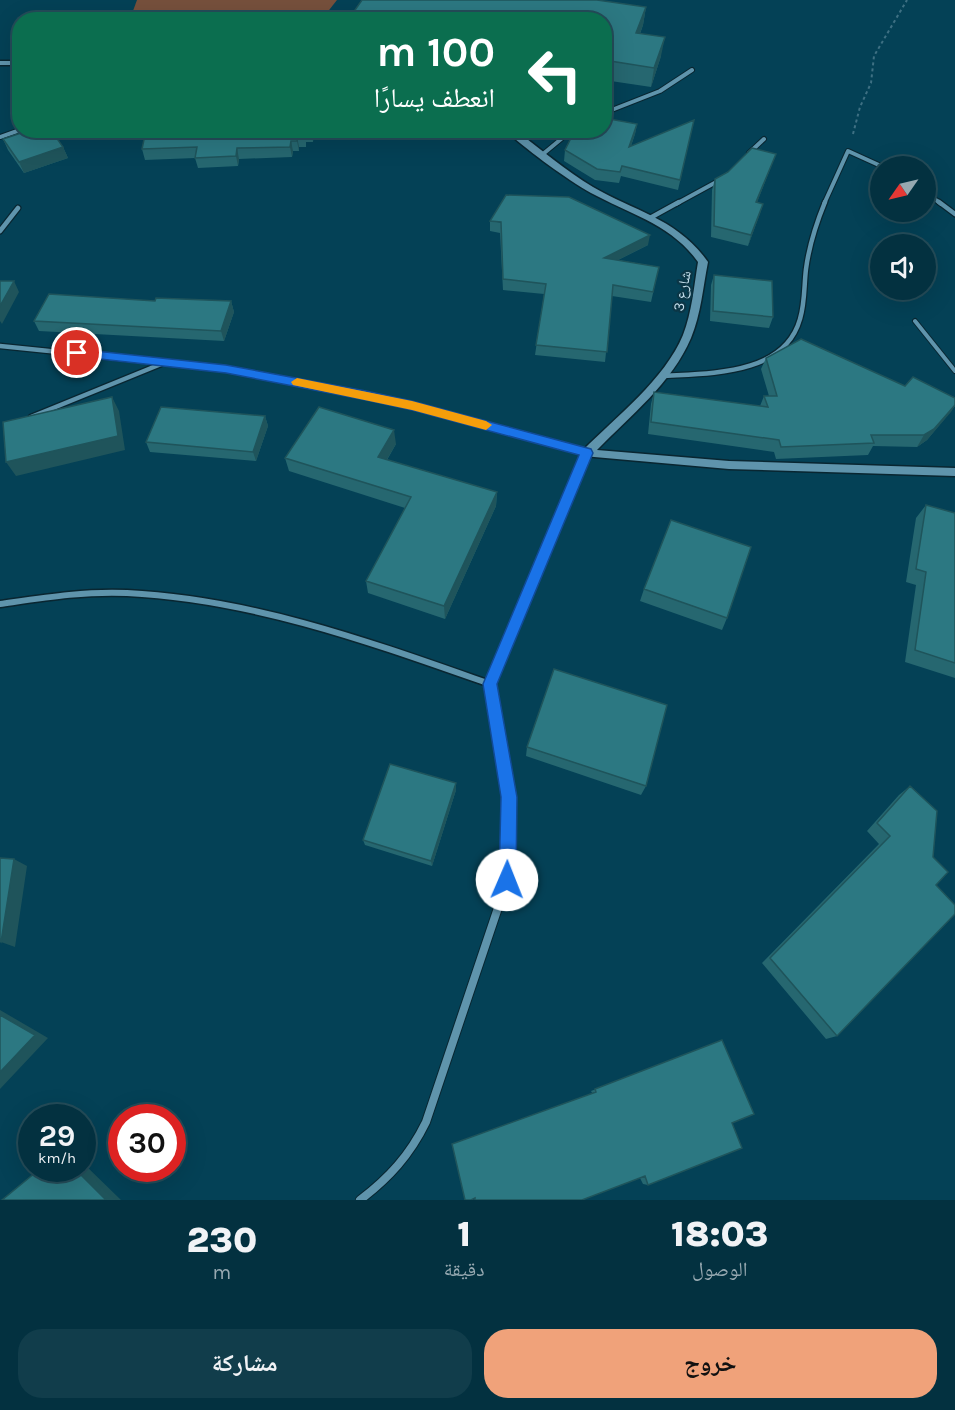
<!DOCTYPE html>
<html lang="ar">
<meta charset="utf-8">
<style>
:root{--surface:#033140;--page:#113d4b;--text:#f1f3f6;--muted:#97a9b1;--line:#244c59;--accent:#f0a27a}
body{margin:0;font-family:Karla,"Noto Naskh Arabic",sans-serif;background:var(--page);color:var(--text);direction:rtl;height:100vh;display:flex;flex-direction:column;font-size:22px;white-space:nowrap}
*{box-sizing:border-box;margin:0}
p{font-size:20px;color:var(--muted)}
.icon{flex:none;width:33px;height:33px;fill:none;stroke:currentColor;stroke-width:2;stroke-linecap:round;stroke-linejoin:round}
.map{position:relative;height:1200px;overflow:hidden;direction:ltr}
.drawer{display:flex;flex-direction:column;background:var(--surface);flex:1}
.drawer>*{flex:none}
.top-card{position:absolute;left:12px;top:12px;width:600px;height:126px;border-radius:24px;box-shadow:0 6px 24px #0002,0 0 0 2px var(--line);direction:rtl;background:#0b6e4f;color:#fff;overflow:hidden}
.needle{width:39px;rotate:236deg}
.controls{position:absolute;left:870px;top:156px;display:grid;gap:12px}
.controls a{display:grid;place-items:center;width:66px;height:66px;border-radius:50%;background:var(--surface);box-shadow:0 6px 24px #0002,0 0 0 2px var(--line);font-size:30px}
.speed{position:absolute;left:18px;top:1104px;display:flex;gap:12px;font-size:30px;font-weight:700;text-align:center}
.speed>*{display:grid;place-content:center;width:78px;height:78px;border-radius:50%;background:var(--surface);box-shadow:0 6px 24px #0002,0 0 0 2px var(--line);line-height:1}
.speed small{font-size:15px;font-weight:400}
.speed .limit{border:9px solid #d22;background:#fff;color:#111}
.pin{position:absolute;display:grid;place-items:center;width:51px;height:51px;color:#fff;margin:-26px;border:3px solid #fff;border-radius:50%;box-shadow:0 2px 6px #0007}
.me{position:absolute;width:66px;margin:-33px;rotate:1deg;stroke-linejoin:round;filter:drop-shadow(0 0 4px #0008)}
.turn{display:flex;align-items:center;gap:21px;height:126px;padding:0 18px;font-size:27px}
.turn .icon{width:78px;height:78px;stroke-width:2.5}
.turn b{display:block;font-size:42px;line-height:51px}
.eta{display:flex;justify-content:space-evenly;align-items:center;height:102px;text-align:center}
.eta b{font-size:36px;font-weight:800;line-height:42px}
.action{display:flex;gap:12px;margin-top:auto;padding:12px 18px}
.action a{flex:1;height:69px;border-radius:24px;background:var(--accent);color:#111;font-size:24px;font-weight:800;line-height:69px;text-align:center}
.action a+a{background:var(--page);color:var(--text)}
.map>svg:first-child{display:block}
.green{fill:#76503c}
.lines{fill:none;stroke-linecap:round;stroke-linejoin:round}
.lane-casing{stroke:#092631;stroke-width:6}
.street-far3-casing{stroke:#092631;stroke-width:6}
.street-far2-casing{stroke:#092631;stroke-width:7}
.street-far1-casing{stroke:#092631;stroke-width:9}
.street-casing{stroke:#092631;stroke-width:10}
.secondary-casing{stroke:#092631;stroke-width:3}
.path{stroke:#3e7083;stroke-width:2;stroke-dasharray:3 3;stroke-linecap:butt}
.lane{stroke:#5f94ac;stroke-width:4}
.street-far3{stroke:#5f94ac;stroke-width:4}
.street-far2{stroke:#5f94ac;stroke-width:4.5}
.street-far1{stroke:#5f94ac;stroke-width:6}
.street{stroke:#5f94ac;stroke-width:8}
.secondary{fill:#5f94ac;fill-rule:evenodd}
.wall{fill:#266770}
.shaded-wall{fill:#1f545b}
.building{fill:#2c7882;stroke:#1f545b;stroke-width:1.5}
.route{fill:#1a73e8;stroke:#114b97;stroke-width:1.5}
.slow{fill:#f59e0b}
.labels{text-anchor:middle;stroke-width:4.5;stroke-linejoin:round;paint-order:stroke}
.far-street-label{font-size:15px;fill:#c4deeb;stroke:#0b3646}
</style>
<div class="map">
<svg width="955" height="1200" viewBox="0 0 955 1200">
<rect width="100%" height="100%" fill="#044156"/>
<!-- green -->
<path class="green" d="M137 0H337L322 19H130Z"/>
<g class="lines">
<defs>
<path id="lane" d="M915 321 955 371"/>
<path id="street-far3" d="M604 113 660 91 692 70
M0 137 20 130
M749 153 764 139
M543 154 572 130
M926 192 941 204
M676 204 720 180
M824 204 848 151 881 166"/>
<path id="street-far2" d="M939 202 955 214
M650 218 679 202
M0 231 18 208
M0 346 226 369 412 405 587 453 584 461
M661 376C709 373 784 376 800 319 805 303 804 285 806 269 809 246 816 224 825 202
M31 417 166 362"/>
<path id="street-far1" d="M0 604C42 598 84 591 127 593 253 599 373 643 490 684
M507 787 490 684 584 460"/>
<path id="street" d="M360 1200C389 1178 410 1155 426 1122L507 881 509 797 507 786"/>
<path id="secondary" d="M0 61H20V65H0Z
M505 130H515C541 149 566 171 593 187 636 212 678 219 708 262 703 287 701 314 691 338 672 383 630 416 597 450L729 461 955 468V476L729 469 583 456 582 453 583 450C616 417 665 379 683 335 692 312 694 286 698 262 672 225 630 214 591 193 565 178 528 151 505 130Z"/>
</defs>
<!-- lane casing -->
<use href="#lane" class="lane-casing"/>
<!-- street-far3 casing -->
<use href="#street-far3" class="street-far3-casing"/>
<!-- street-far2 casing -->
<use href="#street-far2" class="street-far2-casing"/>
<!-- street-far1 casing -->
<use href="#street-far1" class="street-far1-casing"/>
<!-- street casing -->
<use href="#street" class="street-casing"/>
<!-- secondary casing -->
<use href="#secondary" class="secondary-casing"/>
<!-- path -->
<path class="path" d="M853 134 860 107 871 83 874 56 907 0"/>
<!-- lane -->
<use href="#lane" class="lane"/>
<!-- street-far3 -->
<use href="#street-far3" class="street-far3"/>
<!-- street-far2 -->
<use href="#street-far2" class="street-far2"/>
<!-- street-far1 -->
<use href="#street-far1" class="street-far1"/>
<!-- street -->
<use href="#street" class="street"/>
<!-- secondary -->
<use href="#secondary" class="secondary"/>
</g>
<!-- wall -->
<path class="wall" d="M646 7 643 25 640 34 661 56 651 87 604 80V20Z
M694 120 678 190 621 176 619 183 595 180 564 161 565 150 637 124 635 134 631 146Z
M146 130H314L313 142H306V147H299V151H293L292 157 239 159 238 166 198 168 195 158 145 160 142 149Z
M3 139 63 147 68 158 24 173 8 150Z
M776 154 757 202 763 204 748 246 711 237 712 190 715 179Z
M490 221 648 245 618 260 659 267 651 302 612 296 605 362 535 355 544 294 503 290 500 233 490 231Z
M714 275 773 317 769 328 710 321 711 285Z
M231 301 234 312 224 341 39 331 34 321Z
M766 358 905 386 955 398V406L927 440 917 447 873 446 868 455 776 459 774 452 648 434 651 404 654 392 760 406 764 396H769L761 369Z
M265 416 268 426 256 461 150 452 146 442Z
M396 444 387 460 497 492 496 506 445 619 368 593 366 581 405 508 289 471 285 458Z
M926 505 955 513V678L905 662 916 585 906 582 916 518Z
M644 589 727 618 722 630 640 601Z
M527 747 646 786 641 795 526 756Z
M910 786 933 857 936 885 837 1036 826 1039 762 963 879 844 867 831 899 795Z
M456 790 432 866 365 845 363 840Z
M722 1040 732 1123 648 1185 643 1184 640 1178 591 1091Z"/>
<!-- shaded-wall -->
<path class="shaded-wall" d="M646 7 643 25 633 52 636 33Z
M665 37 661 56 651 87 654 68Z
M637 124 635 134 627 157 629 147Z
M312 130H314L313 142Z
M297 136 299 147V151L297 141Z
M291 141 293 151 292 157 290 147Z
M63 147 68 158 24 173 19 162Z
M237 148 239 159 238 166 236 156Z
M776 154 772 164 753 213 756 202Z
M763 204 760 214 748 246 751 235Z
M650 235 648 245 602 268 604 258Z
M14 281 19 292 2 324 0 321V306Z
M231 301 234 312 224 341 221 331Z
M112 397 119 411 125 450 16 476 6 462Z
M955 405 951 412 927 440 917 447 924 435Z
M265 416 268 426 256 461 253 452Z
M394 430 396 444 380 471 378 457Z
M497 492 496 506 445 619 444 606Z
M456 783V790L432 866 431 861Z
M14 859 27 866 15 947 1 942Z
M0 1010 48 1038 0 1089Z
M82 1162 121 1200H106L74 1168H82Z"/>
<!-- building -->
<path class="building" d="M362 0H597L646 7 636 33 665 37 654 68 604 60V20H348Z
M604 118 637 124 629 147 694 120 680 180 622 166 620 172 597 169 565 150 575 130H604Z
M30 130H51L63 147 19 162 3 139Z
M146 130H312L311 132H305L304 136H297V141H291L290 147 237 148 236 156 195 158 197 147 142 149Z
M752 148 776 154 756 202 763 204 751 235 714 226 715 179 728 172Z
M506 195 569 197 650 235 604 258 659 267 653 292 613 285 607 352 536 345 546 284 503 279 501 222 490 221Z
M714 275 772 281 773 317 713 311Z
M0 281H14L0 306Z
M49 294 155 301 156 298 231 301 221 331 34 321Z
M801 339 905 386 913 377 955 398V405L934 429 924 435H871L874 443 781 447 779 440 651 422 654 392 768 407 764 396H777L766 358Z
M112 397 118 436 6 462 3 422Z
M161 407 265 416 253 452 146 442Z
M319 407 394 430 378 457 497 492 444 606 366 581 411 497 285 458Z
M926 505 955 513V663L915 650 926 572 916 569Z
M671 520 751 547 727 618 644 589Z
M554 669 667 705 646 786 527 747Z
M390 764 456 783 431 861 363 840Z
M910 786 937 811 933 857 948 872 936 885 955 905V914L837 1036 770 958 890 836 877 823Z
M0 858 14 859 1 942 0 941Z
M0 1015 35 1035 0 1072Z
M722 1040 754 1114 732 1123 742 1148 648 1185 645 1176 582 1200H475V1198L471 1200H465L452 1144 596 1092 595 1089Z
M41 1168H74L106 1200H2Z"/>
<!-- route -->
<path class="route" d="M77 349 226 365 366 391 412 401 591 449 593 453 497 684 517 797 516 880 513 886 507 889 501 886 499 880 501 797 483 684 579 455 412 410 366 400 226 373 73 356 71 353Z"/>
<!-- slow -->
<path class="slow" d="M297 378 412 401 486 421 492 425 486 430 412 410 293 385 291 382Z"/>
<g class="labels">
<!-- far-street labels -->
<g class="far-street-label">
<text transform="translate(682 291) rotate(-79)" y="5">شارع 3</text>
</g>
</g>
</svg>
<div class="controls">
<a><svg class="needle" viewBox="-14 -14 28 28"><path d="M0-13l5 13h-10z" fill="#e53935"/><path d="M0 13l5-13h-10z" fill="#97a9b1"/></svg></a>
<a><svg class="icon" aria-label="sound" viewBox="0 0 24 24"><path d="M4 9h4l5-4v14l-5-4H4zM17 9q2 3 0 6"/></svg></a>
</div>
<div class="speed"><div>29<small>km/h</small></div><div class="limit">30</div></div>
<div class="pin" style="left:77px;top:353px;background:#d93025"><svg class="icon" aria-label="arrive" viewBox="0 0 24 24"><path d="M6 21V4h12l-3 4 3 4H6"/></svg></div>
<svg class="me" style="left:507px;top:880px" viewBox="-20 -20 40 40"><circle r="19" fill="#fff"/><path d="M0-13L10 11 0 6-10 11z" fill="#1a73e8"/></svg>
<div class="top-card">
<div class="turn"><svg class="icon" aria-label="left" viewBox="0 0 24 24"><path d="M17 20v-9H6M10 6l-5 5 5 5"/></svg><div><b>100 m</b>انعطف يسارًا</div></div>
</div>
</div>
<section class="drawer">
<div class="eta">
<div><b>18:03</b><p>الوصول</p></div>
<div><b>1</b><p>دقيقة</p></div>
<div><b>230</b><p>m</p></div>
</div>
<div class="action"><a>خروج</a><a>مشاركة</a></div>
</section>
